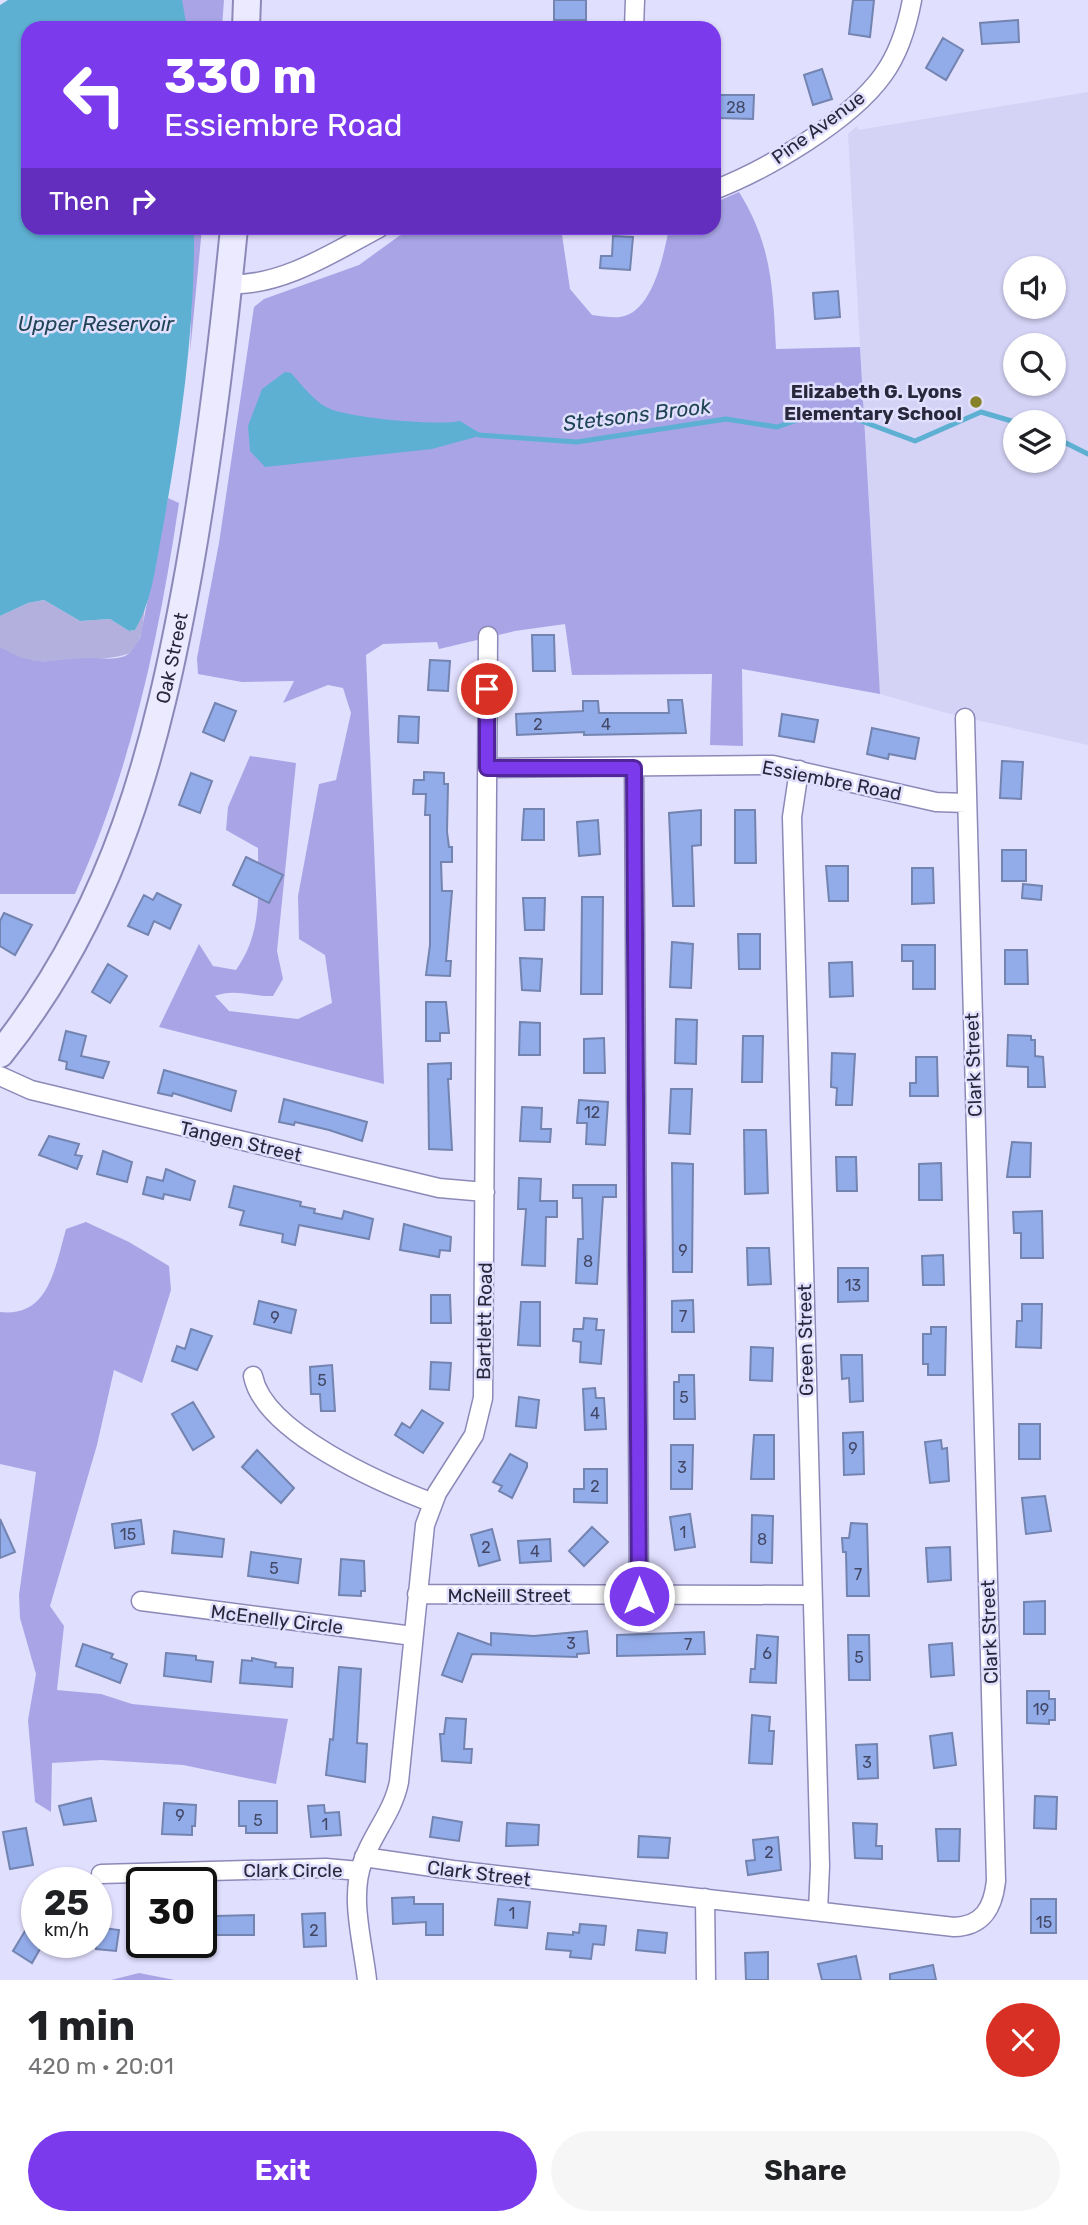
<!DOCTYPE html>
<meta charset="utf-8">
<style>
:root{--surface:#fff;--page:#f6f6f6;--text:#202124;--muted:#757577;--accent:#7c3aed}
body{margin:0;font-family:Rubik,sans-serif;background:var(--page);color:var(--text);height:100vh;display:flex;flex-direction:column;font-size:26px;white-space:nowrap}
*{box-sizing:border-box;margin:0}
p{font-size:23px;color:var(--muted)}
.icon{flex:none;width:38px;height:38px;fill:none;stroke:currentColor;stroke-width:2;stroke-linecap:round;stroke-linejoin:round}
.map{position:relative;height:1980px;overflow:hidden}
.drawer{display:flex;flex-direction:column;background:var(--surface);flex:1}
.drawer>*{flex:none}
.banner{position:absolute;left:21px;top:21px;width:700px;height:214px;border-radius:21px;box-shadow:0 2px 5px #0004;background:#7c3aed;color:#fff;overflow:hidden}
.controls{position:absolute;left:1003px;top:256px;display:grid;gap:14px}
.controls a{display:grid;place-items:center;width:63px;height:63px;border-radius:50%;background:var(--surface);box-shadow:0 2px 5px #0004;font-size:35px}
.speed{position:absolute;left:21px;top:1867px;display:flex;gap:14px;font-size:35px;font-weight:700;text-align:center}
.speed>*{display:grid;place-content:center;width:91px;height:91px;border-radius:50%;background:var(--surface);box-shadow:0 2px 5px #0004;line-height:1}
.speed small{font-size:18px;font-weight:400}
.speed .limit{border:4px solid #111;border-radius:10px;background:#fff;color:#111}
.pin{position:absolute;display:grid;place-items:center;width:60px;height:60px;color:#fff;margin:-30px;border:4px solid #fff;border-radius:50%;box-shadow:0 2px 7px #0007}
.me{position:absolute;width:77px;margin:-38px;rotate:0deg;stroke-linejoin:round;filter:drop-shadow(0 0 5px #0008)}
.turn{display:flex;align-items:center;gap:24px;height:147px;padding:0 28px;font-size:32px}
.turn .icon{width:91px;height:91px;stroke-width:2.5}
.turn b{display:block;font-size:49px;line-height:60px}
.then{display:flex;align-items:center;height:66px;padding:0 28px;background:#0003;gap:14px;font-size:26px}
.round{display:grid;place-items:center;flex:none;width:74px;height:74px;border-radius:37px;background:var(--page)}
.overview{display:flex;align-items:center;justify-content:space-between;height:119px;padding:0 28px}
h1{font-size:42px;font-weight:700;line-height:52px}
.cta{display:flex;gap:14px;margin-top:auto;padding:14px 28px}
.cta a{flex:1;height:80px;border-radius:42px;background:var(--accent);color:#fff;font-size:28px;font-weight:700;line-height:80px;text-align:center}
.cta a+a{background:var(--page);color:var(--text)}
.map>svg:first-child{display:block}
.built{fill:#d4d2f5;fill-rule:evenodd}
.green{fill:#b3b0dd}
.forest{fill:#a9a4e6}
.water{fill:#5eb0d2}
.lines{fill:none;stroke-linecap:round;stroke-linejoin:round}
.stream{stroke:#5eb0d2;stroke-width:5}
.building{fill:#92abe9;stroke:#7384b0;stroke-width:2}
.street-casing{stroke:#8c89b8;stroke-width:21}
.secondary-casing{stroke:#8c89b8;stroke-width:30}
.street{stroke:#fff;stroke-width:18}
.secondary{stroke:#eceaff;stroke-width:26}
.route-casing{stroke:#51269a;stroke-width:18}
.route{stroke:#7c3aed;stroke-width:12}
.poi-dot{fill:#85822b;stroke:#e1dffe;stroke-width:2.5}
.labels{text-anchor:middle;stroke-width:5;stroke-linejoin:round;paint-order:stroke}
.number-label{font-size:16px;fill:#434866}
.street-label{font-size:19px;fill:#29273b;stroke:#e1dffe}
.poi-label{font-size:19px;font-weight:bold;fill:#29273b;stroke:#e1dffe;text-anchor:end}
.water-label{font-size:21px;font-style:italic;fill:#1f4453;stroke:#e1dffe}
</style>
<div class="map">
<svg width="1088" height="1980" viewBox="0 0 1088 1980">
<rect width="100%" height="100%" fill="#e1dffe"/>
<!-- built -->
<path class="built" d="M1088 92V745L950 714 880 694 848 134 857 126 858 130ZM1015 268H1054V306H1015ZM1015 345H1054V383H1015ZM1015 422H1054V460H1015Z"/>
<!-- green -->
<path class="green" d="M44 600 80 621 110 619 129 631 135 630 145 606C143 621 143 641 131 652 120 661 40 663 24 660 15 658 7 652 0 647V616L28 603Z"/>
<!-- forest -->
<path class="forest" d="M171 0H224L222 28H173Z
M739 192C772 245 773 289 776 349L860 347 880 694 742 669 743 746 710 745 712 674 572 675 565 624 515 631 439 649 437 642 383 644 366 655 384 1084 159 1027 199 944 213 966 236 970C263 932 258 892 258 848L226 830 228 807 250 756 296 763 277 951 283 979 273 996C253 997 234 988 215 996L229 1011 298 1019 332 1003 325 955 299 939 298 896 319 784 336 780 351 713 343 688 328 685 283 703 294 681 242 682 198 674 197 658 219 543 254 307 264 299 359 265 399 236 419 228H561L570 289 592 315C601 316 612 318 620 317 653 313 664 253 669 228H714V203Z
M194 228H202L190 353Z
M168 498 179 503C159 637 131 770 75 894H0V647C36 669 51 659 89 658 99 658 112 660 122 657 131 655 135 646 140 638Z
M86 1222 129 1242 169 1266 171 1290 142 1383 114 1370 97 1445 50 1606 64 1626 57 1690 101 1694 132 1704 288 1719 276 1784 183 1765 101 1760 52 1763 51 1812 35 1802 28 1720 36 1674 20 1618 19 1595 36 1472 0 1464V1312C49 1318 55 1267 66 1229Z
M139 1973 175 1980H176H111Z"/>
<!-- water -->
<path class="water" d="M8 0H182L187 28H28V228H194C195 329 181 427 163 527 156 561 153 600 135 630L129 631 110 619 80 621 44 600 28 603 0 616V5Z
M285 372 291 373C301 384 313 400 326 407 345 418 438 426 460 421L483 435 432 449 265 467 250 451 248 426 262 389Z"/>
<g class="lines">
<!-- stream -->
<path class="stream" d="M479 435 577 442 726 419 777 427 824 411 853 418 915 441 981 412 1015 422
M1054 437 1088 454"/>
</g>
<!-- building -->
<path class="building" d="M554 0H586V20H554Z
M853 0H874L870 37 849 34Z
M1018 20 1019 42 982 44 980 23Z
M943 38 963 50 946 80 926 68Z
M822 69 832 99 813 105 804 75Z
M719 95H754L753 119 719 118Z
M613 236 633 237 630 270 600 268 601 256H612Z
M838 291 840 317 815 319 813 293Z
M532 635H554L555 671H533Z
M430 660 450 661 448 691 428 690Z
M668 700H682L686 733 584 735V732L517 735 516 714 583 711V701H598L599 713H669Z
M215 703 236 711 224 741 203 732Z
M782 714 818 720 814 742 779 736Z
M399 716 419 717 418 743 398 742Z
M872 728 919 738 915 759 889 754 888 759 867 754Z
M1002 761 1023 762 1021 799 1000 798Z
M424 772 444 773V784H448L447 832 449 847H452V862H441L442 891H452L446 961H451L450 976 426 975 430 945V815H425L426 794H413L414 780H424Z
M191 773 212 781 200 813 179 805Z
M524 809H544V840H522Z
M701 810V845L692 846 694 906H673L669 813Z
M735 810H755L756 863H735Z
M598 820 600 854 579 856 577 822Z
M1002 850H1026V881H1002Z
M246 857 283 875 269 903 233 885Z
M826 866H848V901H829Z
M912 868H933L934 903 912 904Z
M1023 884 1042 886 1041 900 1022 898Z
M157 893 181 905 170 929 154 921 148 935 128 926 144 895 153 900Z
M582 897H603L602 994H581Z
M523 898H545L544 930H525Z
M4 913 32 925 15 955 0 946V921Z
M738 934H760V969H739Z
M672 942 693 944 691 988 670 987Z
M902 945H935V989H913V961H902Z
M1005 950H1027L1028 984H1005Z
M520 958 542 959 540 991 522 990Z
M852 962 853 996 830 997 829 963Z
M108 964 127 976 110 1003 92 992Z
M426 1002H446L449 1033H440V1041H426Z
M676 1019 697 1020 696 1064 675 1063Z
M520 1022 540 1023V1055H519Z
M66 1031 86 1036 81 1056 109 1062 103 1078 66 1069 67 1062 59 1060Z
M1008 1035 1031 1036V1040H1035V1056L1043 1057 1045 1087H1028V1067L1007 1066Z
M743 1036H763L762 1082H742Z
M604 1038 605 1073H584V1039Z
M832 1053 855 1054 852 1105H836L837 1088 831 1087Z
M916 1057H937L938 1096H910V1083H916Z
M451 1063V1079H448L452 1150 429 1149 428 1064Z
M164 1070 236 1091 231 1111 173 1093 172 1096 158 1093Z
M671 1089H692L690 1134 669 1133Z
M284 1099 367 1122 362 1141 329 1130 295 1122 294 1125 279 1122Z
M579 1100 608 1102 605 1145 586 1144 587 1123H577Z
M522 1107 542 1108 541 1129H551L550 1142 520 1141Z
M744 1130H766L768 1193 745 1194Z
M49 1136 79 1144 75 1155 82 1156 77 1169 39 1155Z
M1012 1142 1031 1143 1030 1177H1007Z
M103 1151 132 1162 127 1182 97 1174Z
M836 1157H856L857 1191H837Z
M672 1163 693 1164 692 1272H673Z
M941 1163 942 1200H919V1164Z
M166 1169 195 1181 190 1200 164 1194 163 1199 143 1194 147 1177 163 1181Z
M519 1178 541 1179 540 1201H557V1217H546L545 1266 522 1265 526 1209H518Z
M573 1185H616V1197H603L597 1284 576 1283 578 1239H583L582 1198H573Z
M234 1186 301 1202 300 1206 315 1209 314 1213 342 1219 344 1211 373 1219 369 1239 299 1225 295 1245 282 1242 283 1234 240 1225 244 1211 229 1207Z
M1042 1211 1043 1258H1021V1233H1014L1013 1212Z
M404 1224 451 1237 450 1251 440 1250 439 1257 400 1250Z
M747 1248H769L771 1284 748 1285Z
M943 1255 944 1285H923L922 1256Z
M838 1268H868V1301L838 1302Z
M431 1295H450L451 1323H431Z
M693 1300 694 1332H672V1301Z
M259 1301 296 1310 291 1333 254 1324Z
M521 1302H540V1346L518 1345Z
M1022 1304H1042L1041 1348 1016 1347 1017 1321H1022Z
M584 1318 597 1319 596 1330H604L601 1364 580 1362 581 1342 573 1341 574 1329H583Z
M931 1327H946L945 1375H928V1364H923V1334H931Z
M191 1329 212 1336 197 1370 172 1361 177 1346 185 1349Z
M751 1347 773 1348 772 1381 750 1380Z
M841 1355H862L863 1401 850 1402 849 1378 842 1379Z
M431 1362 451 1363 449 1390 430 1389Z
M332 1365 335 1411H321L320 1394H311L310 1367Z
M679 1375H694L695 1419H674V1382H679Z
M595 1388 596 1398H604L606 1429 585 1430 583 1389Z
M519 1397 539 1400 536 1428 516 1426Z
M193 1402 214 1437 193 1450 172 1414Z
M422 1410 443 1423 423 1453 395 1435 402 1423 410 1428Z
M1019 1424H1040V1459H1019Z
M863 1432 864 1474 844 1475 843 1433Z
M754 1435H774V1479H751Z
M941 1440 942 1449 947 1448 949 1481 930 1483 925 1442Z
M671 1445H693L692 1489H671Z
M257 1450 294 1488 281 1503 242 1467Z
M510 1454 527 1463V1467L512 1498 499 1491 502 1486 493 1482Z
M584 1469H607V1503L574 1502V1489H584Z
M1045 1496 1051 1531 1026 1534 1022 1498Z
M690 1514 695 1547 675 1550 670 1517Z
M752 1515 773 1516 772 1563 751 1562Z
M0 1519 15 1552 0 1558Z
M141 1520 144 1544 115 1548 112 1524Z
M851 1523 867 1524 869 1596H847L846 1552H843L842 1538H849Z
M592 1527 608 1542 584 1566 569 1551Z
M492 1529 500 1560 479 1566 471 1535Z
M174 1531 224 1539 222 1557 172 1553Z
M550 1539 551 1561 520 1563 518 1541Z
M950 1547 951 1580 928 1582 926 1548Z
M251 1552 301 1559 298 1583 248 1576Z
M341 1559 364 1561 365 1591H361V1596L339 1595Z
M1045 1601V1634H1024V1602Z
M587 1631 589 1653 577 1654V1657L472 1654 462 1682 442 1675 458 1633 491 1645V1633L534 1636Z
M704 1632 705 1654 617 1656V1635Z
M757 1635 778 1637 776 1683 750 1682 751 1669H755Z
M848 1635H869L870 1680H849Z
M952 1643 954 1675 931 1677 929 1645Z
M83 1644 113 1654 111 1658 127 1664 120 1683 76 1666Z
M166 1653 196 1656V1660L213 1662 211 1682 164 1676Z
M252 1658 276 1663 275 1667 293 1668 292 1687 240 1683 242 1660 252 1661Z
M339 1667 361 1669 357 1743 367 1744 365 1782 326 1775 330 1739 333 1740Z
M1027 1691H1049V1699H1055V1720H1049V1724L1027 1723Z
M752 1715 770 1717 769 1731H774L772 1764 749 1763Z
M446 1718 466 1719 464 1749H472L471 1763 442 1761 440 1734H444Z
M952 1733 956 1765 934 1768 930 1736Z
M877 1744 878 1778 858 1779 856 1745Z
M1035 1796 1057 1797 1056 1829 1034 1828Z
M91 1798 96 1821 64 1825 59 1806Z
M239 1801H277V1833H246V1826H239Z
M164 1803 196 1805 195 1826H192V1835L162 1834Z
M324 1805 325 1813 339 1812 341 1835 311 1837 308 1806Z
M433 1817 462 1822 459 1841 430 1837Z
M507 1823 539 1825 538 1845 506 1846Z
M853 1823 877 1824 876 1846H882V1859L855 1858Z
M26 1828 33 1865 10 1869 3 1832Z
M936 1829H960L959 1861H938Z
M639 1836 670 1838 668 1858 638 1857Z
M778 1837 781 1870 748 1875 746 1861 755 1860 753 1840Z
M414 1897V1904H443V1935H426V1922L393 1924 392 1898Z
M498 1899 530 1902 527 1928 495 1925Z
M1031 1899H1056V1933H1031Z
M37 1911V1942H44L32 1963 13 1951Z
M325 1913 326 1946 304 1947 302 1914Z
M254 1915V1935H216V1916Z
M580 1924 606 1926 604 1945 593 1944 591 1959 570 1957 571 1951 546 1949 548 1933 573 1935V1932L579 1933Z
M96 1927 119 1930 116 1951 96 1949Z
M638 1930 667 1933 665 1953 636 1950Z
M768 1952V1980H746L745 1953Z
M856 1956 861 1980H822L818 1964Z
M933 1965 936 1980H890V1974Z"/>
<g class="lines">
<defs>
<path id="street" d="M634 28 635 0
M714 190C766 170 850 121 883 75 899 53 907 27 912 0
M228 284C281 287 334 252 379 228
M487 768 773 765 936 802 966 803
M634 768 639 1596
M799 770 792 817 820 1866 818 1911
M0 1076 31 1090 439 1188 485 1192
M253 1376C264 1433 383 1484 433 1503
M417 1594 812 1595
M141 1601 413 1636
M364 1857 453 1870 954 1927C983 1926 993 1908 996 1881L965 718
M101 1874 326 1868 359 1871
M705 1898 706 1980
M367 1980C363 1943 349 1896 363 1861 373 1833 393 1812 399 1782L425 1525 437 1493 474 1435 483 1398 488 636"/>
<g id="secondary">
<path d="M246 28 247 0"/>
<path id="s1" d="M0 1054C116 909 157 748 189 570 209 456 223 342 234 228"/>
</g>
</defs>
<!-- street casing -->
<use href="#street" class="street-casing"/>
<!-- secondary casing -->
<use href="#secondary" class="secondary-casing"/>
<!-- street -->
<use href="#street" class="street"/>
<!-- secondary -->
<use href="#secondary" class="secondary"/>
</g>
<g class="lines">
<defs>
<path id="route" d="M487 689V768H634L639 1596"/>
</defs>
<!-- route casing -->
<use href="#route" class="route-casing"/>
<!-- route -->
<use href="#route" class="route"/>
</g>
<!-- markers -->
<circle class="poi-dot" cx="976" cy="402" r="7"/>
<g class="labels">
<!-- number labels -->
<g class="number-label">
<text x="736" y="113">28</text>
<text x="538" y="730">2</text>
<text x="606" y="730">4</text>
<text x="592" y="1118">12</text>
<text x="683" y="1256">9</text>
<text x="588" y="1267">8</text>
<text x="853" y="1291">13</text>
<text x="683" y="1322">7</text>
<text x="275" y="1323">9</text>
<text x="322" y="1386">5</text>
<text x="684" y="1403">5</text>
<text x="595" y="1419">4</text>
<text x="853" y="1454">9</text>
<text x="682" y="1473">3</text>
<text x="595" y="1492">2</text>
<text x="683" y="1538">1</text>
<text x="128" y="1540">15</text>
<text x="762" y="1545">8</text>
<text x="486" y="1553">2</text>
<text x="535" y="1557">4</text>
<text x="274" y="1574">5</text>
<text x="858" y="1580">7</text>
<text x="571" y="1649">3</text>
<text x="688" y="1650">7</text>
<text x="767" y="1659">6</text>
<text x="859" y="1663">5</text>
<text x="1041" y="1715">19</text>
<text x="867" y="1768">3</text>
<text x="180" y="1821">9</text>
<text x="258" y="1826">5</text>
<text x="325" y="1830">1</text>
<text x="769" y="1858">2</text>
<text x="512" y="1919">1</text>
<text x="1044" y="1928">15</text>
<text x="314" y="1936">2</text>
</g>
<!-- street labels -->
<g class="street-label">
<text transform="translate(818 127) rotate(-36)" y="7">Pine Avenue</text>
<text dy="7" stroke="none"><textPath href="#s1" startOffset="436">Oak Street</textPath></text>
<text transform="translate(832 780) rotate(11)" y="7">Essiembre Road</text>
<text transform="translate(973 1065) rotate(-92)" y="7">Clark Street</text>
<text transform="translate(241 1141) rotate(13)" y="7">Tangen Street</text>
<text transform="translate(484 1321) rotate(-89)" y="7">Bartlett Road</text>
<text transform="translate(805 1340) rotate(-91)" y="7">Green Street</text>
<text x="509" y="1602">McNeill Street</text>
<text transform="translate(277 1619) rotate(7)" y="7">McEnelly Circle</text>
<text transform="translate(989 1632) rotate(-92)" y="7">Clark Street</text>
<text x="293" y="1877">Clark Circle</text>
<text transform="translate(479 1873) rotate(7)" y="7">Clark Street</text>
</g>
<!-- poi labels -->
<g class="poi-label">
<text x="962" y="398">Elizabeth G. Lyons<tspan x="962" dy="22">Elementary School</tspan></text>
</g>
<!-- water labels -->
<g class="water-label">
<text x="96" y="331">Upper Reservoir</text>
<text transform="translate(637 415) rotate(-7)" y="7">Stetsons Brook</text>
</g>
</g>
</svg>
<div class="controls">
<a><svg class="icon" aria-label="sound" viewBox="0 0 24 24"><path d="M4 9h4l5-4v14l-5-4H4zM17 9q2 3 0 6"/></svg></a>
<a><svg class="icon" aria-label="search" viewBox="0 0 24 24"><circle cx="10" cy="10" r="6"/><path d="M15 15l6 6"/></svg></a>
<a><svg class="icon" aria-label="layers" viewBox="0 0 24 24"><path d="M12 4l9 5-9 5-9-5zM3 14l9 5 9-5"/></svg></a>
</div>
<div class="speed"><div>25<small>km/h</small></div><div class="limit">30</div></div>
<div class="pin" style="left:487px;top:689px;background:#d93025"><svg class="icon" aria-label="arrive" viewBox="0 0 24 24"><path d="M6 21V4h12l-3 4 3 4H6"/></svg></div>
<svg class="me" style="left:639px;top:1596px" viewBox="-20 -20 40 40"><circle r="17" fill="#7c3aed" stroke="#fff" stroke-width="3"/><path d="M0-11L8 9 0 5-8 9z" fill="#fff"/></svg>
<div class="banner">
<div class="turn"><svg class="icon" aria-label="left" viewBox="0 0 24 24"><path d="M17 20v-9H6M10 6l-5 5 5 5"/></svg><div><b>330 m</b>Essiembre Road</div></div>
<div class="then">Then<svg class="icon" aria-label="right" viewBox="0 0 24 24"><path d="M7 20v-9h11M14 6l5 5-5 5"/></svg></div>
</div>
</div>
<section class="drawer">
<div class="overview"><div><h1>1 min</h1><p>420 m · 20:01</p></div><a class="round" style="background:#d93025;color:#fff"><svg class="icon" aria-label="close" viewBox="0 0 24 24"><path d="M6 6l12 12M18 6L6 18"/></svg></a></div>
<div class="cta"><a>Exit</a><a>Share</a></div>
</section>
